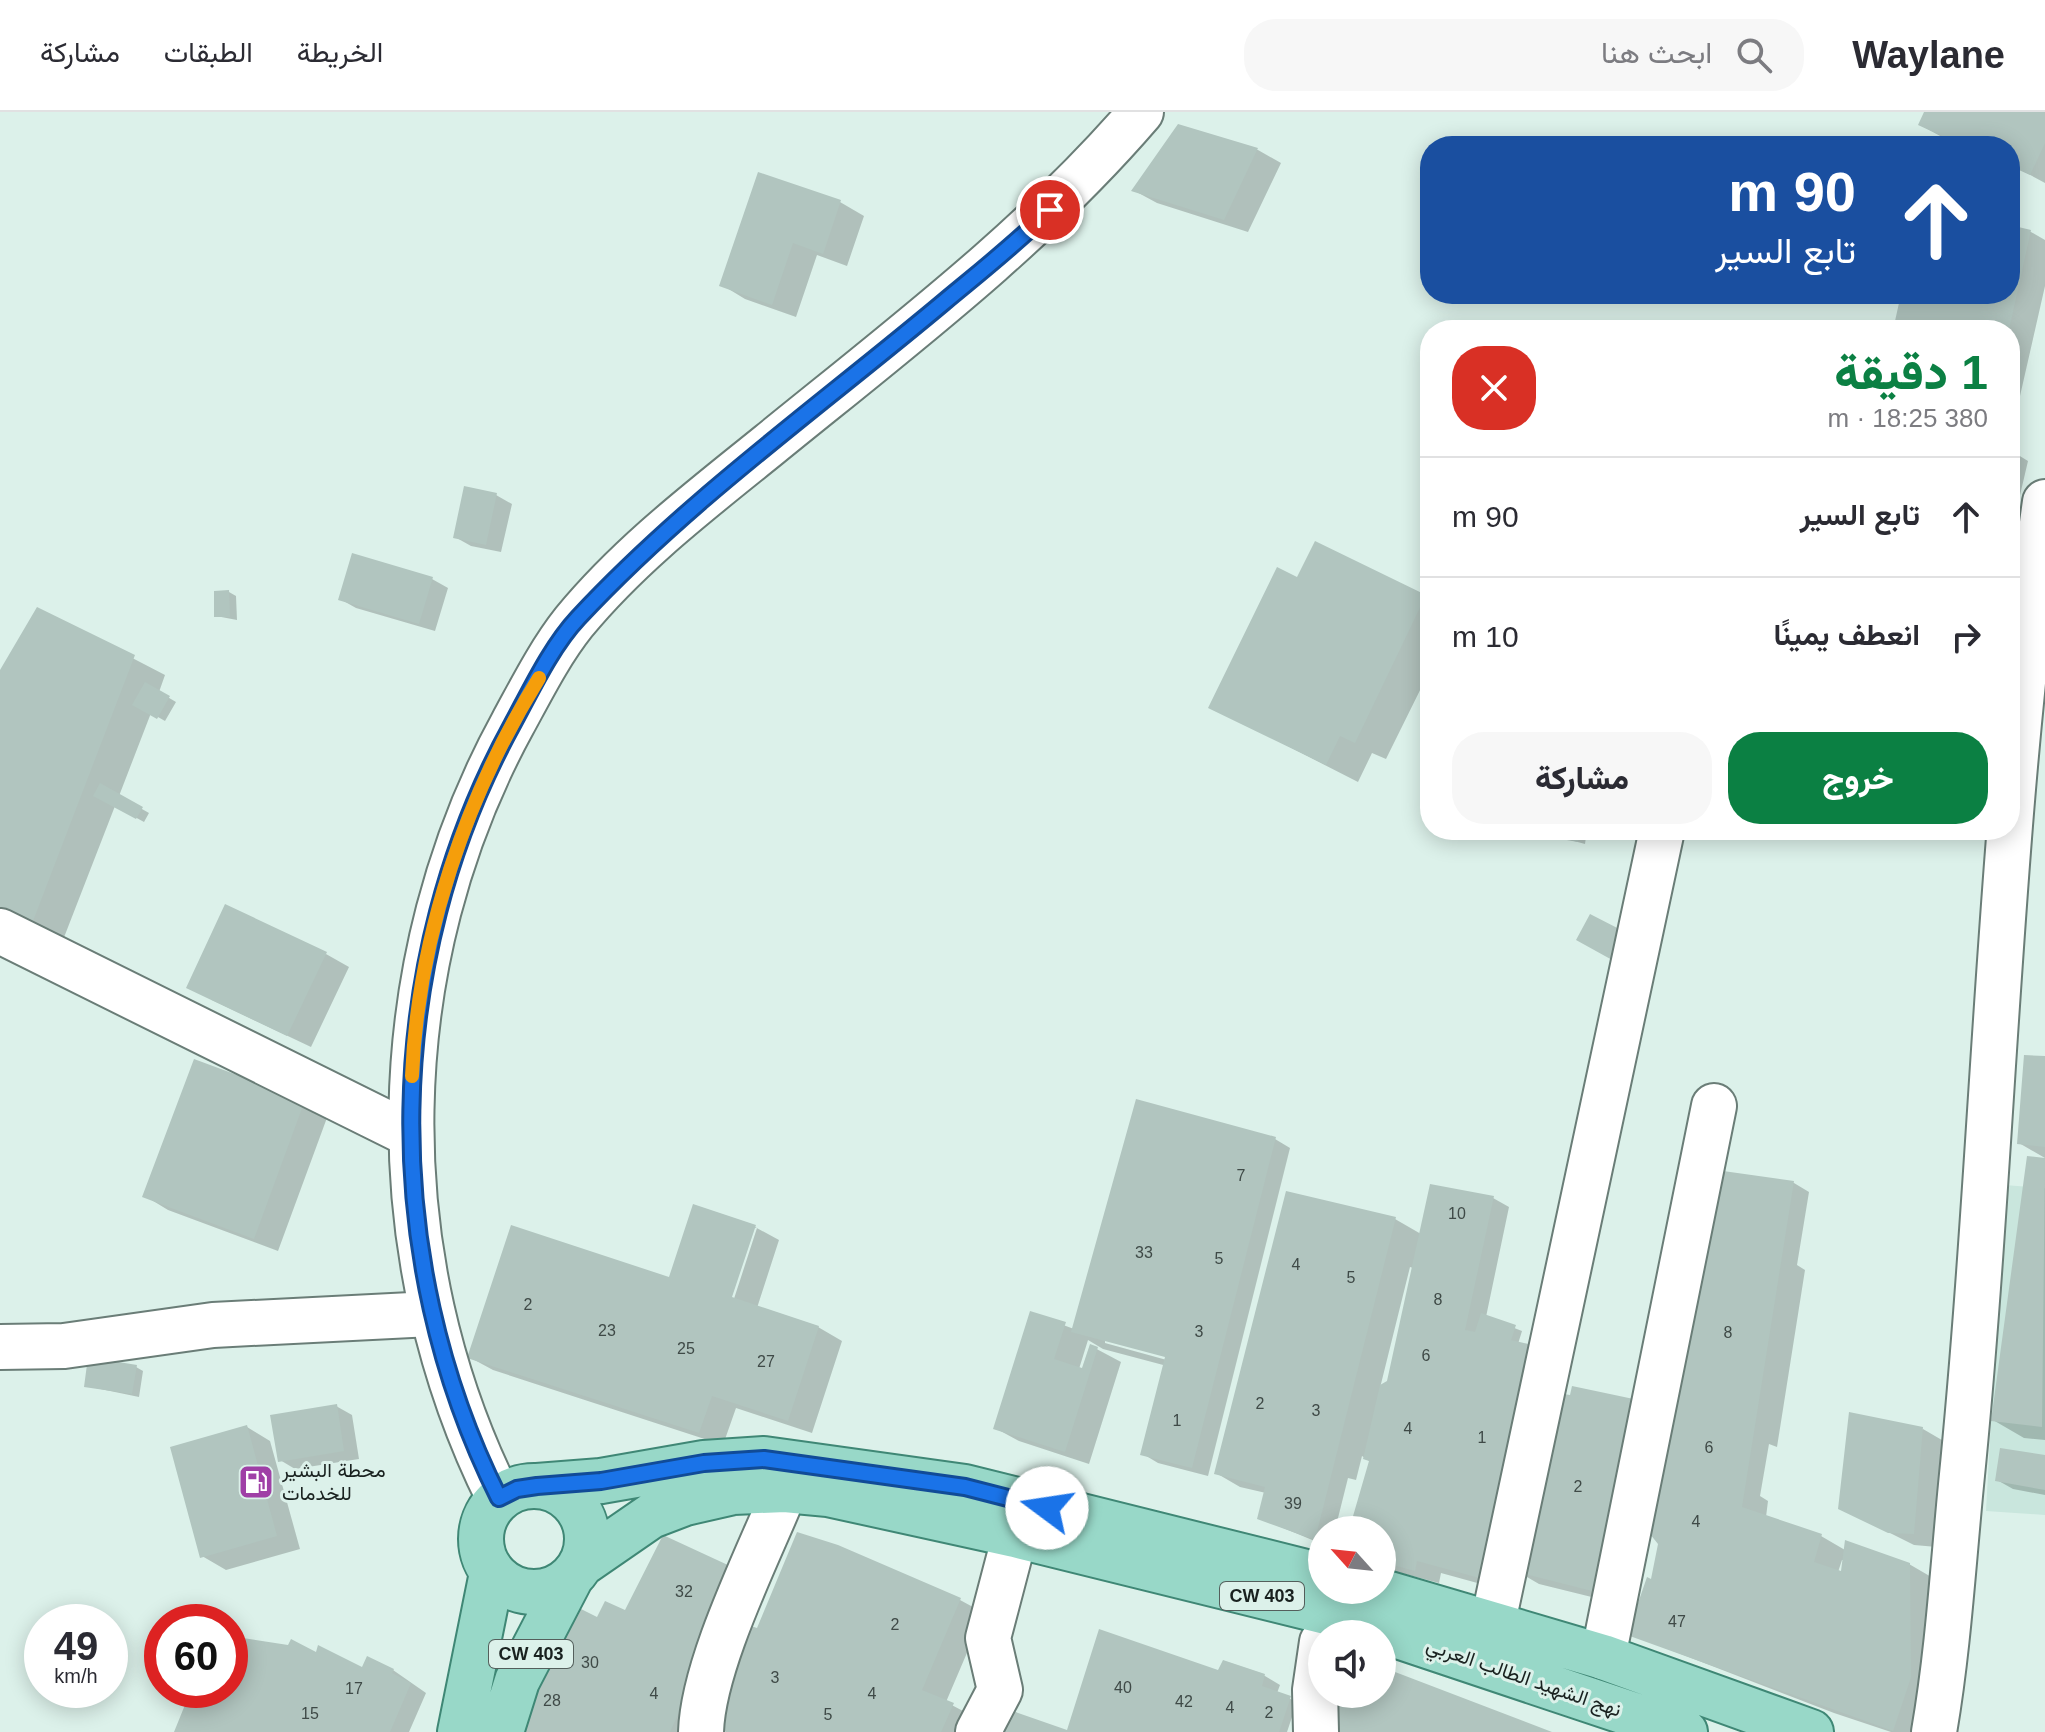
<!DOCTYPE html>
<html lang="ar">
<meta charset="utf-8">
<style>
:root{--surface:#fff;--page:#f7f7f7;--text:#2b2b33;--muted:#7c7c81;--line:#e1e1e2;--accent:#0b8043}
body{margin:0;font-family:Helvetica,Vazirmatn,sans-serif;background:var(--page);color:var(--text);direction:rtl;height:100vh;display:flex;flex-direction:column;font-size:30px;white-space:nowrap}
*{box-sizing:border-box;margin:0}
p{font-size:26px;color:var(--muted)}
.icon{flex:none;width:44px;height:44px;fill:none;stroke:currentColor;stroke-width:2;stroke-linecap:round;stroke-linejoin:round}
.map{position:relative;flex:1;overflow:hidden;direction:ltr}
.side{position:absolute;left:1420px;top:208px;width:600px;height:520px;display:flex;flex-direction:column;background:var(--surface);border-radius:32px;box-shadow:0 4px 20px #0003;direction:rtl}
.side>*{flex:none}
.top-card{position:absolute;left:1420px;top:24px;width:600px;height:168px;border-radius:32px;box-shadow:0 4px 20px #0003;direction:rtl;background:#1a4fa0;color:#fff;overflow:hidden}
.needle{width:52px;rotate:297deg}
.buttons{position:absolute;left:1308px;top:1404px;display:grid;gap:16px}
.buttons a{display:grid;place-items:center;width:88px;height:88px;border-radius:50%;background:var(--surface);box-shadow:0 4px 20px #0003;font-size:40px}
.speed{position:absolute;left:24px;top:1492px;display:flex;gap:16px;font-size:40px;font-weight:700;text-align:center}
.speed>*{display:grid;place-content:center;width:104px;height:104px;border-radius:50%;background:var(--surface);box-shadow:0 4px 20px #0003;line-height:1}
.speed small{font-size:20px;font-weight:400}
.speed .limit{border:12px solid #d22;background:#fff;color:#111}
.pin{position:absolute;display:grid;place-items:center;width:68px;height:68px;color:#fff;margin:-34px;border:4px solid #fff;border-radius:50%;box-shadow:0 2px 8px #0007}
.me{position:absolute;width:88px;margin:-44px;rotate:284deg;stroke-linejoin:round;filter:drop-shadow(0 0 6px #0008)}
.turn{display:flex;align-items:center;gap:28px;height:168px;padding:0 32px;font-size:36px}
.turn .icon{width:104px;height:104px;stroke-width:2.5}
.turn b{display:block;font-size:56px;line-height:68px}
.round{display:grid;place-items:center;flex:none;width:84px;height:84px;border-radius:32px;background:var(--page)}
.summary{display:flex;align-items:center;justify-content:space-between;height:136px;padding:0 32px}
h1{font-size:48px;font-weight:800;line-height:60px;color:var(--accent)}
.primary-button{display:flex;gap:16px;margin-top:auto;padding:16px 32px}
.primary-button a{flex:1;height:92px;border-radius:32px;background:var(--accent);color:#fff;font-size:32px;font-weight:800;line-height:92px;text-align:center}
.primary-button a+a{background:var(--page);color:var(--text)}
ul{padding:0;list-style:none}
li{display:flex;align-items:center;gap:24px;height:120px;padding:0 32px;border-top:2px solid var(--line)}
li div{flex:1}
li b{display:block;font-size:30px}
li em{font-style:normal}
header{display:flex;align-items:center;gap:48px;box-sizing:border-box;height:112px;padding:0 40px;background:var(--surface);border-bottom:2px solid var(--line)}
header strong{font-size:38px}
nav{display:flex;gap:44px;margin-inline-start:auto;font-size:28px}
.search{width:560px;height:72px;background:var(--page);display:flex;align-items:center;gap:20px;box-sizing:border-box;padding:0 28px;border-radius:32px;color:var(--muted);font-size:30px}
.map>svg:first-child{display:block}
.built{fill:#c9e6dd}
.shadow{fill:#0003;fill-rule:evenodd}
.building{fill:#b1c5bf}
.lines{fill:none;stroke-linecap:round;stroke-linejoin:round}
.street-casing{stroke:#6a7d77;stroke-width:48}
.secondary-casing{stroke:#6a7d77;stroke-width:48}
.primary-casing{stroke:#3f8775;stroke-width:48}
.street{stroke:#fff;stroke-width:44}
.secondary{stroke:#fff;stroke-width:44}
.primary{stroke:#98d8c8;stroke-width:44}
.route-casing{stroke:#114b97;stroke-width:20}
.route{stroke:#1a73e8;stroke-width:14}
.slow{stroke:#f59e0b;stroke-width:14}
.labels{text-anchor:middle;stroke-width:6;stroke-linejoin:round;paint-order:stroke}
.number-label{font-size:16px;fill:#3f4a47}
.shield{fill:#dcf1ea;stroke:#545f5c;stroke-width:2}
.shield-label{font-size:18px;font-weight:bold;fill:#19211f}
.poi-label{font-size:20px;fill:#19211f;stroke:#dcf1ea;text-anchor:start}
.street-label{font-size:20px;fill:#19211f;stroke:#dcf1ea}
</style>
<header>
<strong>Waylane</strong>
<div class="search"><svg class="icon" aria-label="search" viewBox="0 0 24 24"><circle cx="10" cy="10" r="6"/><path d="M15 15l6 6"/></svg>ابحث هنا</div>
<nav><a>الخريطة</a><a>الطبقات</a><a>مشاركة</a></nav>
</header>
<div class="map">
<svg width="2045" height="1620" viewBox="0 0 2045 1620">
<rect width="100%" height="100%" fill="#dcf1ea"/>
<!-- built -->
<path class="built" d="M2004 1073 2045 1076V1403L1986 1399Z"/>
<!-- shadow -->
<path class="shadow" d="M1926 0H2045V71L2010 52V34H1969L1942 22V25L1920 13Z
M1179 15 1258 38 1281 51 1248 120 1157 91 1133 78Z
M760 63 840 90 864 104 847 154 817 143 796 205 745 187 722 173Z
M2010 115 2031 120 2045 128V174L2020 284 2010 282V218H1895L1903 182H2010Z
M2010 338 2028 349 2010 426Z
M496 383 512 392 501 440 471 434 455 425Z
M1316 431 1430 488V558L1386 647 1372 641 1358 670 1211 595 1298 467Z
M432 467 448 476 435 519 356 496 340 487Z
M229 480 236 484 237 508 216 504Z
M38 497 165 563 159 580 176 590 165 609 151 601 119 684 149 701 144 710 115 694 56 846 0 818V562Z
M1564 718H1587L1585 732 1563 726Z
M326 842 349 855 311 935 212 888Z
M2045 946V1046L2019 1031Z
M195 950 328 1003 278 1139 168 1098 145 1084Z
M1275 1027 1290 1036 1208 1364 1158 1351 1143 1342 1167 1254 1103 1237 1088 1228 1079 1257 1083 1259 1091 1234 1121 1250 1089 1352 1019 1329 995 1316 1031 1201 1074 1217ZM1105 1227 1175 1246 1174 1250 1105 1231Z
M2029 1046 2045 1048V1328L2024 1326 1993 1308Z
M1718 1060 1794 1071 1809 1080 1797 1153 1805 1158 1777 1335 1769 1332 1760 1384 1768 1389 1766 1405 1821 1424 1845 1438 1909 1452 1933 1466 1926 1573 1911 1620H1891L1834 1601 1629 1522 1662 1473ZM1842 1448H1844L1842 1462 1838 1460Z
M1493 1086 1509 1095 1486 1205 1522 1219 1518 1232 1557 1283 1624 1493 1539 1472 1515 1458 1510 1480 1441 1461 1439 1471 1382 1456V1418H1351L1371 1350 1362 1344 1356 1368 1348 1366 1335 1418H1322V1432L1259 1406 1266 1381 1240 1375 1216 1361 1395 1107 1421 1122ZM1410 1155 1413 1156 1388 1270 1380 1276Z
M755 1115 779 1128 757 1196 818 1215 842 1229 812 1321 736 1296 723 1333 493 1258 469 1245 670 1167ZM753 1116H757L731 1196 727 1194Z
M136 1255 143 1259 139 1285 86 1274Z
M336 1294 352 1303 359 1347 295 1357 280 1348Z
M247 1315 270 1329 300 1437 226 1458 202 1444Z
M1923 1317 1947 1331 1937 1435 1914 1433 1840 1396Z
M2045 1345V1383L2013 1377 1997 1368Z
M664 1425 690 1620H520L565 1531 598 1507 626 1501Z
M960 1488 984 1501 946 1590 980 1608 1068 1620H726L713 1612 758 1519Z
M230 1526 316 1542 363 1557 393 1558 426 1581 409 1620H176L193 1578H230Z
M1224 1550 1265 1564 1280 1573 1277 1581 1297 1590 1287 1620H1069L1218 1560Z"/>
<!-- building -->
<path class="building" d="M1924 0H2045V31L2030 63 2010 54V34H1964L1918 13Z
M1178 12 1258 36 1224 108 1131 79Z
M758 60 841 88 823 142 793 131 772 193 719 174Z
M2010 113 2031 118 2009 218H1893L1901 182H2010Z
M464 374 497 381 486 433 453 426Z
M1315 429 1426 483 1355 631 1340 624 1326 653 1208 596 1277 455 1297 465Z
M352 441 433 465 419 512 338 488Z
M229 478 230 505H214V479Z
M37 495 135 543 25 830 0 818V558Z
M145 570 170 584 157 607 132 593Z
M100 671 143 695 136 707 93 684Z
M1562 718H1580L1578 730 1561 727Z
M225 792 327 840 287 924 186 876Z
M1590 802 1629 822 1614 849 1576 828Z
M2024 943 2045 944V1035L2017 1032Z
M194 947 305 988 254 1127 142 1085Z
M1136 987 1276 1025 1192 1356 1140 1343 1165 1245 1071 1220Z
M2027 1044 2045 1046 2042 1315 1991 1309Z
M1716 1058 1794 1069 1742 1395 1822 1422 1814 1450 1841 1459 1845 1428 1910 1451 1911 1565 1893 1619 1627 1523 1647 1465 1651 1467 1658 1432 1650 1422Z
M1430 1072 1494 1084 1465 1218 1475 1220 1481 1201 1516 1213 1511 1228 1542 1235 1487 1468 1417 1449 1415 1459 1382 1450V1418H1349L1369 1349 1363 1347 1380 1273 1387 1269Z
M1286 1079 1396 1105 1315 1428 1257 1407 1265 1375 1214 1362Z
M693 1092 756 1113 732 1185 819 1214 788 1309 712 1284 699 1321 467 1246 511 1113 669 1165Z
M1030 1199 1066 1210 1054 1247 1082 1256 1090 1232 1098 1235 1065 1340 993 1317Z
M88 1245 137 1253 132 1282 84 1275Z
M1572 1274 1643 1289 1600 1481 1513 1459 1552 1280 1570 1283Z
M337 1292 344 1339 278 1350 270 1303Z
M1849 1300 1923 1315 1914 1422 1888 1421 1838 1397Z
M247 1313 277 1424 200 1446 170 1335Z
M2000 1336 2045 1343V1378L1995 1369Z
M797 1420 838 1433 961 1486 922 1578 954 1591 941 1620H727L711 1613 751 1514 757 1516Z
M663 1423 743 1460 670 1620H518L559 1526 564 1528 574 1508 570 1506 575 1494 597 1505 605 1489 625 1498Z
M1099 1517 1218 1558 1223 1548 1265 1562 1262 1574 1291 1584 1279 1620H973L987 1590 1067 1618Z
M230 1524 288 1533 291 1527 316 1540 318 1533 362 1555 367 1544 394 1557 392 1561 411 1571 390 1620H174L191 1578H230Z
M1382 1555 1552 1620H1329L1342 1582H1382Z"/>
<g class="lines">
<defs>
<path id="street" d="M0 819 409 1022
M0 1235 64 1234 213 1213 431 1202
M1493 1510 1662 718
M1603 1545 1714 994
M701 1620C703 1552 758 1444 785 1378
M978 1620 1000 1578 988 1526 1015 1423
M1316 1620 1315 1578 1322 1530
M1934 1620C1948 1539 1953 1455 1961 1373 1994 1046 1998 716 2045 390"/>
<path id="secondary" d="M499 1386C378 1144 382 850 513 611 531 578 550 540 574 510 630 442 701 388 769 333 898 228 1032 127 1141 0"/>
<path id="primary" d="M537 1374 601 1369 704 1351 764 1347 965 1375 1322 1464
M481 1427a53 53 0 1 1 106 0a53 53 0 1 1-106 0Z
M580 1453 651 1404 685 1391 733 1380 785 1378 828 1382 1015 1423 1326 1500 1685 1620
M1376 1478 1603 1545 1811 1620
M460 1620 492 1461
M501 1620 517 1569 570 1467"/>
</defs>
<!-- street casing -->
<use href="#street" class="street-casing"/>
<!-- secondary casing -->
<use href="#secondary" class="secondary-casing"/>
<!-- primary casing -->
<use href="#primary" class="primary-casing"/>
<!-- street -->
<use href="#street" class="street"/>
<!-- secondary -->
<use href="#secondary" class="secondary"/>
<!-- primary -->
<use href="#primary" class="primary"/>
</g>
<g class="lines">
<defs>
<path id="route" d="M1047 1396 965 1375 764 1347 704 1351 601 1369 537 1374 517 1377 499 1386C378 1145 382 850 512 613 531 578 551 535 578 506 688 388 820 294 944 190 980 160 1017 131 1050 98"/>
</defs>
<!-- route casing -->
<use href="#route" class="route-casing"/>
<!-- route -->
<use href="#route" class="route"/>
<!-- slow -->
<path class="slow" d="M412 964C418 824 466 684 539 566"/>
</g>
<!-- icons -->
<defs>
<symbol id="fuel-square" viewBox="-11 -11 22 22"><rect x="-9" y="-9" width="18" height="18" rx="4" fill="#9f3fa6" stroke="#dcf1ea"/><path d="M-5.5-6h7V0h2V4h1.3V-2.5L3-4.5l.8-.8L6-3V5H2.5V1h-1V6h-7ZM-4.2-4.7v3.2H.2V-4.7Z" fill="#fff"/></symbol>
</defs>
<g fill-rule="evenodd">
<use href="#fuel-square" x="236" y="1350" width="40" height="40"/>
</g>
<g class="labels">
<!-- number labels -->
<g class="number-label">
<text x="1241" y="1069">7</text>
<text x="1457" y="1107">10</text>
<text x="1144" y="1146">33</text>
<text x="1219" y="1152">5</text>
<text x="1296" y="1158">4</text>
<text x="1351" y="1171">5</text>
<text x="1438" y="1193">8</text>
<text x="528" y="1198">2</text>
<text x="607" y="1224">23</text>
<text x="1199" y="1225">3</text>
<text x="1728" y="1226">8</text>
<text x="686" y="1242">25</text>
<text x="1426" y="1249">6</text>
<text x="766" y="1255">27</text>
<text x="1260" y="1297">2</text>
<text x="1316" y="1304">3</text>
<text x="1177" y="1314">1</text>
<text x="1408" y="1322">4</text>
<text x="1482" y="1331">1</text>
<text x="1709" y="1341">6</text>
<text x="1578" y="1380">2</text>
<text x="1293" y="1397">39</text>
<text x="1696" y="1415">4</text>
<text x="684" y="1485">32</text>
<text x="1677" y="1515">47</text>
<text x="895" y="1518">2</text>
<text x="590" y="1556">30</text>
<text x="775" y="1571">3</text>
<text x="1123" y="1581">40</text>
<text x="354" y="1582">17</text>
<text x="654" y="1587">4</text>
<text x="872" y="1587">4</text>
<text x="552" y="1594">28</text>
<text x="1184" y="1595">42</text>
<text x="1230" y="1601">4</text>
<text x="1269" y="1606">2</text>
<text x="310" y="1607">15</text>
<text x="828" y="1608">5</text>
</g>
<!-- shield labels -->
<g class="shield">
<rect x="1220" y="1470" width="84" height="28" rx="6"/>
<rect x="489" y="1528" width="84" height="28" rx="6"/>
</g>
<g class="shield-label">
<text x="1262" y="1490">CW 403</text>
<text x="531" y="1548">CW 403</text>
</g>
<!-- poi labels -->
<g class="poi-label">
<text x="282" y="1365">محطة البشير<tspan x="282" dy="23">للخدمات</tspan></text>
</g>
<!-- street labels -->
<g class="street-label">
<text transform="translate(1524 1565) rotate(19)" y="7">نهج الشهيد الطالب العربي</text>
</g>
</g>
</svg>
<div class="buttons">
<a><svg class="needle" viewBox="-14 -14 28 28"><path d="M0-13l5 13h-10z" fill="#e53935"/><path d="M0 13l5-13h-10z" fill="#7c7c81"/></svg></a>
<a><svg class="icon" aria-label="sound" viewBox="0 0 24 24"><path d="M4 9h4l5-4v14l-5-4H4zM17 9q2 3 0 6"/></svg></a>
</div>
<div class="speed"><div>49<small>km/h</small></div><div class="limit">60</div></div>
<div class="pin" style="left:1050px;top:98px;background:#d93025"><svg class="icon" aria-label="arrive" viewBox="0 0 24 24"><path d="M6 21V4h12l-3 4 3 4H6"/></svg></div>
<svg class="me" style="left:1047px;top:1396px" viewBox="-20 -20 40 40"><circle r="19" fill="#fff"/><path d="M0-13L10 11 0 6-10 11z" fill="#1a73e8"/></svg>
<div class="top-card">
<div class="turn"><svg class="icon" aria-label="ahead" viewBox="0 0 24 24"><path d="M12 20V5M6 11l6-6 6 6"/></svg><div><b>90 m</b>تابع السير</div></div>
</div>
<section class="side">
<div class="summary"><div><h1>1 دقيقة</h1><p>380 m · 18:25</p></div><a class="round" style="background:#d93025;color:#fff"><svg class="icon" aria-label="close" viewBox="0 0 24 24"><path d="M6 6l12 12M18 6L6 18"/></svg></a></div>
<ul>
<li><svg class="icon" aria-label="ahead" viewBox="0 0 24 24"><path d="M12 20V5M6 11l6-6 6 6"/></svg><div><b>تابع السير</b></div><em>90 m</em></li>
<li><svg class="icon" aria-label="right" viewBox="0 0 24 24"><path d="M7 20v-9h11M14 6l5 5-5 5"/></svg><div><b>انعطف يمينًا</b></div><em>10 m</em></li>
</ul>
<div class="primary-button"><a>خروج</a><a>مشاركة</a></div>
</section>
</div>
